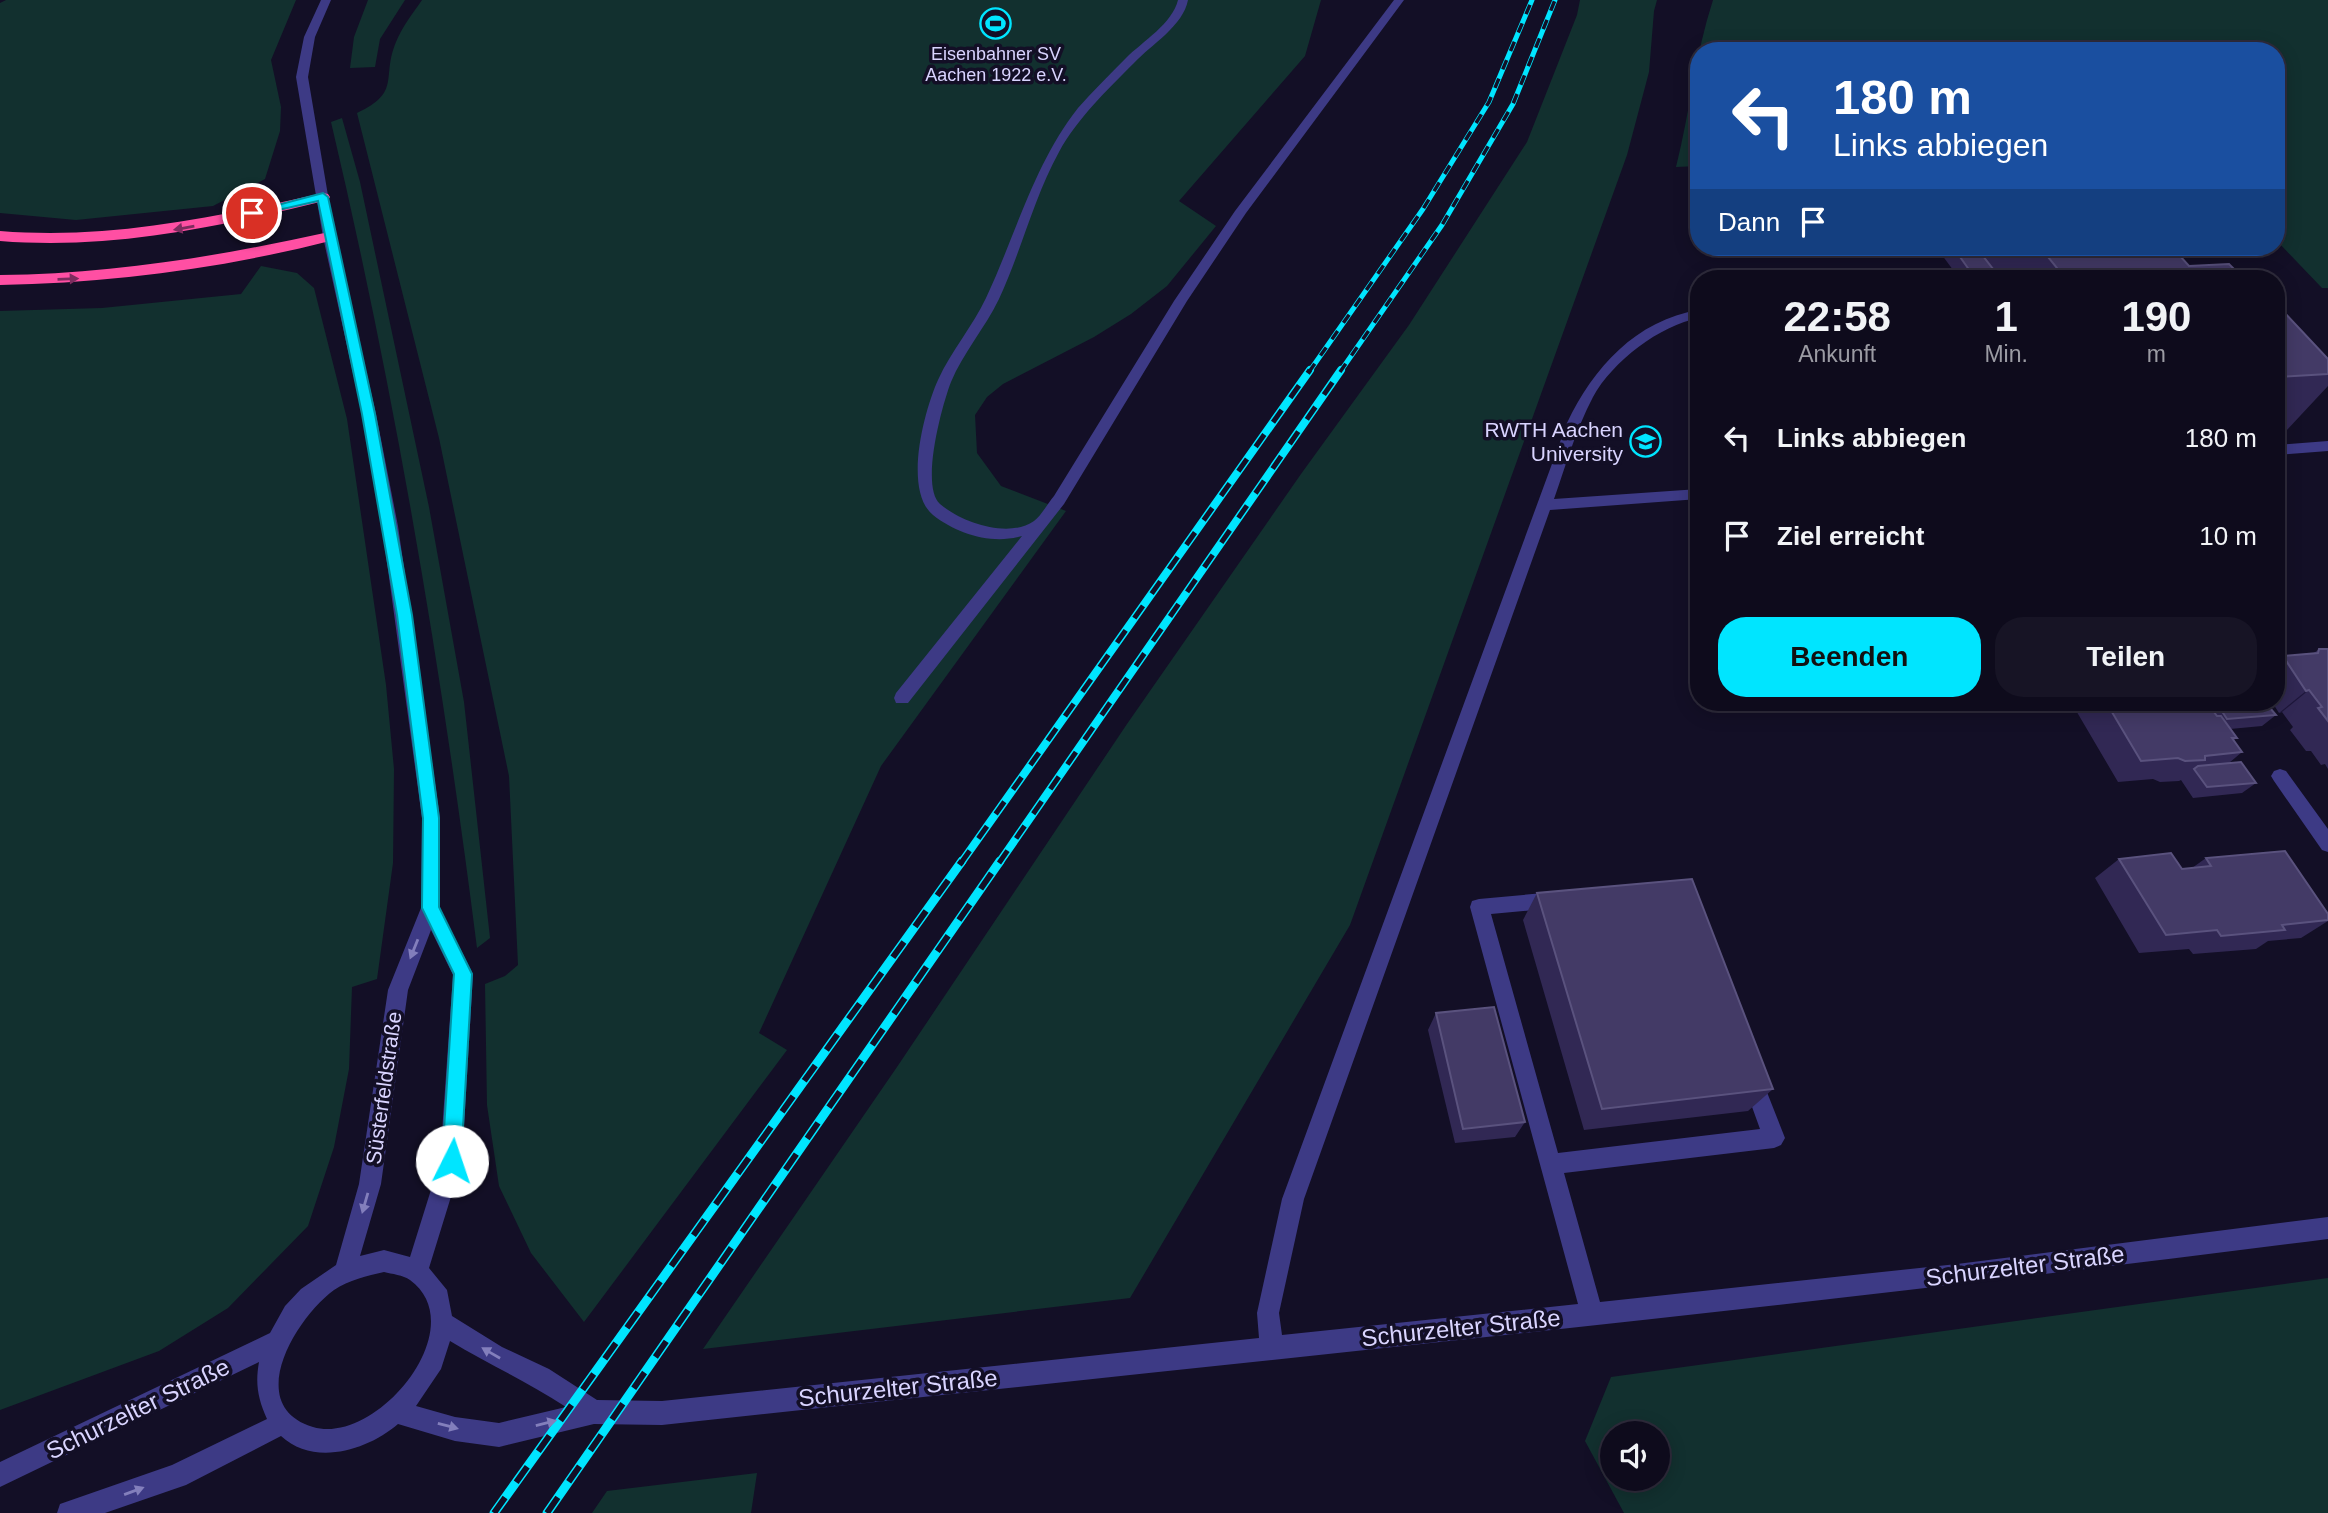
<!DOCTYPE html>
<html lang="de">
<meta charset="utf-8">
<style>
:root{--surface:#0e0b1c;--page:#171425;--text:#f1f3f6;--muted:#9b9ba3;--line:#2e2b3b;--accent:#00e5ff}
body{margin:0;font-family:Arial,sans-serif;background:var(--page);color:var(--text);height:100vh;display:flex;flex-direction:column;font-size:26px;white-space:nowrap}
*{box-sizing:border-box;margin:0}
p{font-size:23px;color:var(--muted)}
.icon{flex:none;width:38px;height:38px;fill:none;stroke:currentColor;stroke-width:2;stroke-linecap:round;stroke-linejoin:round}
.map{position:relative;flex:1;overflow:hidden}
.side{position:absolute;left:1690px;top:270px;width:595px;height:441px;display:flex;flex-direction:column;background:var(--surface);border-radius:28px;box-shadow:0 4px 18px #0003,0 0 0 2px var(--line)}
.side>*{flex:none}
.top-card{position:absolute;left:1690px;top:42px;width:595px;height:214px;border-radius:28px;box-shadow:0 4px 18px #0003,0 0 0 2px var(--line);background:#1a4fa0;color:#fff;overflow:hidden}
.fabs{position:absolute;left:1600px;top:1421px;display:grid;gap:14px}
.fabs a{display:grid;place-items:center;width:70px;height:70px;border-radius:50%;background:var(--surface);box-shadow:0 4px 18px #0003,0 0 0 2px var(--line);font-size:35px}
.pin{position:absolute;display:grid;place-items:center;width:60px;height:60px;color:#fff;margin:-30px;border:4px solid #fff;border-radius:50%;box-shadow:0 2px 7px #0007}
.me{position:absolute;width:77px;margin:-38px;rotate:4deg;stroke-linejoin:round;filter:drop-shadow(0 0 5px #0008)}
.turn{display:flex;align-items:center;gap:24px;height:147px;padding:0 28px;font-size:32px}
.turn .icon{width:91px;height:91px;stroke-width:2.5}
.turn b{display:block;font-size:49px;line-height:60px}
.then{display:flex;align-items:center;height:66px;padding:0 28px;background:#0003;gap:14px;font-size:26px}
.eta{display:flex;justify-content:space-evenly;align-items:center;height:119px;text-align:center}
.eta b{font-size:42px;font-weight:700;line-height:49px}
.cta{display:flex;gap:14px;margin-top:auto;padding:14px 28px}
.cta a{flex:1;height:80px;border-radius:28px;background:var(--accent);color:#111;font-size:28px;font-weight:700;line-height:80px;text-align:center}
.cta a+a{background:var(--page);color:var(--text)}
ul{padding:0;list-style:none}
li{display:flex;align-items:center;gap:21px;height:98px;padding:0 28px}
li div{flex:1}
li b{display:block;font-size:26px}
li em{font-style:normal}
.map>svg:first-child{display:block}
.green{fill:#12302f;fill-rule:evenodd}
.lines{fill:none;stroke-linecap:round;stroke-linejoin:round}
.minor{fill:#3d3a85;fill-rule:evenodd}
.highway{fill:#ff4fa3;fill-rule:evenodd}
.rail-far2-casing{stroke:#00e5ff;stroke-width:5}
.rail-far1-casing{stroke:#00e5ff;stroke-width:8}
.rail-casing{stroke:#00e5ff;stroke-width:9}
.rail-far2{stroke:#130f26;stroke-width:3.5;stroke-dasharray:10;stroke-linecap:butt}
.rail-far1{stroke:#130f26;stroke-width:5;stroke-dasharray:15;stroke-linecap:butt}
.rail{stroke:#130f26;stroke-width:6;stroke-dasharray:19;stroke-linecap:butt}
.wall{fill:#312854}
.shaded-wall{fill:#1d163a}
.building{fill:#433a66;stroke:#5a527e;stroke-width:2}
.oneway{fill:#7d2c5e}
.oneway2{fill:#837fbc}
.route{fill:#00e5ff;stroke:#0095a6;stroke-width:2}
.labels{text-anchor:middle;stroke-width:7;stroke-linejoin:round;paint-order:stroke}
.far-poi-label{font-size:18px;fill:#d9d4ff;stroke:#130f26}
.poi-label{font-size:21px;fill:#d9d4ff;stroke:#130f26;text-anchor:end}
.street-label{font-size:21px;fill:#d9d4ff;stroke:#130f26}
.near-street-label{font-size:24px;fill:#d9d4ff;stroke:#130f26}
</style>
<div class="map">
<svg width="2328" height="1513" viewBox="0 0 2328 1513">
<rect width="100%" height="100%" fill="#130f26"/>
<!-- green -->
<path class="green" d="M6 0H296L271 60 281 107 280 131 265 179 213 206 76 220 0 213V3Z
M368 0H405L380 39 375 67 350 68 354 37Z
M422 0H1321L1305 56 1179 201 1216 226 1167 286 1131 314 1094 337 1003 384 987 397 975 415 977 453 1001 486 1066 511 881 766 759 1033 787 1050 584 1322 531 1253 499 1186 487 1105 485 984 505 976 518 965 509 776 439 438 357 113C402 92 381 78 396 42 402 27 413 13 422 0Z
M1580 0H1657L1654 11 1649 72 1627 155 1350 925 1130 1298 703 1349 897 1067 1127 724 1301 474 1409 325 1527 142 1577 15Z
M1713 0H2328V288H2322L2277 241V51H1699V166L1676 167C1690 112 1695 55 1713 0Z
M342 118 360 182 429 507 464 702 490 938 477 948C442 671 395 393 331 122Z
M261 266 297 273 314 288 347 419 386 685 394 769 393 863 377 979 352 987 349 1069 334 1147 308 1226 228 1308 159 1351 0 1410V311L102 308 241 294Z
M2328 1278V1513H1624L1585 1441 1611 1377ZM1612 1433H1657V1479H1612Z
M757 1473 751 1513H592L607 1491Z"/>
<g class="lines">
<!-- minor -->
<path class="minor" d="M321 0H331L315 37 308 77 335 237 376 414 398 526 440 818 439 907 473 974 462 1161 429 1268 447 1290 452 1316 502 1347 549 1369 597 1400 662 1401 1259 1338 1257 1313 1282 1199 1567 423C1593 368 1636 320 1699 310V318C1660 325 1612 362 1593 397 1576 429 1566 465 1554 499L1699 489V499L1550 510 1304 1199 1279 1313 1282 1335 1578 1304 1470 907 1472 901 1479 899 1555 892 1562 894 1564 900 1562 906 1555 908 1491 914 1558 1153 1760 1129 1742 1079 1745 1072 1752 1069 1759 1072 1785 1138 1781 1145 1774 1148 1564 1173 1600 1302 1957 1264 2328 1217V1239C1773 1310 1218 1365 662 1425L594 1424 499 1447 455 1441 398 1424C368 1450 314 1467 281 1436L186 1485 105 1513H57L60 1504 172 1465 267 1419C258 1399 255 1384 259 1362L0 1487V1462L270 1333 285 1306 301 1289 336 1265 359 1184 388 990 421 908 422 818 382 526 362 414 323 237 296 77 304 37ZM431 930 453 975 440 1161 410 1257 384 1250 360 1256 381 1184 408 990ZM384 1272C392 1274 403 1275 410 1280 474 1327 377 1446 313 1427 242 1405 297 1317 334 1290 349 1280 367 1276 384 1272ZM450 1341C488 1364 528 1382 566 1407L499 1423 455 1417 416 1406 441 1369Z
M1178 0H1188C1183 26 1152 44 1134 63 1107 90 1077 119 1059 152 1034 197 1021 252 999 299 985 328 963 353 951 382 942 405 920 486 940 504 961 522 1008 539 1034 521 1041 516 1048 503 1054 496L1174 301 1235 211 1394 0H1404L1246 213 1187 301 1064 504 908 703H896L894 698 896 693 1022 536C992 545 957 534 933 515 903 490 924 411 938 380 951 351 973 326 986 298 1016 234 1034 164 1078 108 1093 91 1110 74 1126 58 1143 41 1172 24 1178 0Z
M2328 441V451L2277 455V445Z
M2280 769 2286 771 2328 829V852L2322 850 2274 781 2271 776 2274 771Z"/>
<!-- highway -->
<path class="highway" d="M323 193 328 194 330 197 328 200C220 227 112 250 0 241V231C111 240 215 217 323 193Z
M329 232 334 234 337 237 334 240C225 268 113 283 0 285V275C112 274 220 256 329 232Z"/>
<defs>
<path id="rail-far2" d="M1309 372 1423 209 1489 102 1532 0
M1340 372 1442 225 1513 104 1555 0"/>
<path id="rail-far1" d="M961 863 1310 370
M999 863 1341 370"/>
<path id="rail" d="M494 1513 962 861
M547 1513 1000 861"/>
</defs>
<!-- rail-far2 casing -->
<use href="#rail-far2" class="rail-far2-casing"/>
<!-- rail-far1 casing -->
<use href="#rail-far1" class="rail-far1-casing"/>
<!-- rail casing -->
<use href="#rail" class="rail-casing"/>
<!-- rail-far2 -->
<use href="#rail-far2" class="rail-far2"/>
<!-- rail-far1 -->
<use href="#rail-far1" class="rail-far1"/>
<!-- rail -->
<use href="#rail" class="rail"/>
</g>
<!-- wall -->
<path class="wall" d="M1936 247H2172L2189 266 2243 278H1959Z
M2277 309 2328 359V386L2286 431H2277Z
M2319 649H2328V769L2325 764 2321 765 2311 751H2306L2290 730 2293 727 2282 712 2279 713 2272 702H2277V661L2283 656 2314 653Z
M2071 702H2265L2276 715 2262 726 2230 729 2237 738 2234 740 2242 752 2229 763 2256 783 2242 793 2193 798 2181 780 2179 781 2160 782 2153 779 2118 782Z
M2206 858 2328 914V921L2301 938 2268 941 2256 949 2193 954 2189 949 2139 953 2095 878 2119 859 2182 869 2192 868Z
M1537 893 1773 1089 1748 1111 1584 1130 1523 920Z
M1436 1013 1525 1122 1515 1137 1455 1143 1428 1030Z"/>
<!-- shaded-wall -->
<path class="shaded-wall" d="M2309 690 2282 712 2279 713 2306 691Z"/>
<!-- building -->
<path class="building" d="M1953 247H1976L1993 269 1970 271Z
M2040 247H2172L2189 266 2229 264 2243 278H2065Z
M2277 309H2281L2328 359V374L2277 377Z
M2319 649H2328V721L2318 708 2322 707 2309 690 2306 691 2283 656 2318 653Z
M2106 702H2211L2215 708H2211L2217 716H2221L2237 738H2232L2242 752 2205 756V760L2185 761 2178 758 2141 761Z
M2216 702H2265L2276 715 2227 719Z
M2241 762 2256 783 2207 787 2194 769 2198 766Z
M2285 851 2328 914V920L2282 925 2285 930 2221 936 2217 930 2166 935 2119 859 2171 853 2182 869 2211 866 2206 858Z
M1692 879 1773 1089 1602 1109 1537 893Z
M1494 1007 1525 1122 1463 1129 1436 1013Z"/>
<!-- one-way arrows -->
<defs><path id="oneway-solid" d="M-6-.8H1V-3.2L6.5 0L1 3.2V.8H-6Z" transform="scale(1.75)"/></defs>
<g class="oneway">
<use href="#oneway-solid" transform="translate(184 228) rotate(170)"/>
<use href="#oneway-solid" transform="translate(68 279) rotate(-2)"/>
</g>
<g class="oneway2">
<use href="#oneway-solid" transform="translate(414 949) rotate(112)"/>
<use href="#oneway-solid" transform="translate(365 1203) rotate(106)"/>
<use href="#oneway-solid" transform="translate(491 1353) rotate(-150)"/>
<use href="#oneway-solid" transform="translate(546 1423) rotate(-14)"/>
<use href="#oneway-solid" transform="translate(448 1426) rotate(15)"/>
<use href="#oneway-solid" transform="translate(134 1491) rotate(-20)"/>
</g>
<!-- route -->
<path class="route" d="M323 193 328 197 375 414 412 615 439 818V907L472 974 461 1161 458 1168 452 1171 445 1168 442 1161 454 974 422 908 423 818 397 615 362 414 318 201 252 216 247 213Z"/>
<!-- icons -->
<defs>
<symbol id="stadium-ring" viewBox="-11 -11 22 22"><circle r="9.5" fill="#130f26" stroke="#00e5ff" stroke-width="1.5"/><path d="M0-5a6.5 5 0 1 0 0 10a6.5 5 0 1 0 0-10ZM-3.5-1.8h7v3.6h-7Z" fill="#00e5ff"/></symbol>
<symbol id="university-ring" viewBox="-11 -11 22 22"><circle r="9.5" fill="#130f26" stroke="#00e5ff" stroke-width="1.5"/><path d="M0-5L7-2L0 1L-7-2ZM-4 1L0 2.5L4 1V4Q0 6-4 4Z" fill="#00e5ff"/></symbol>
</defs>
<g fill-rule="evenodd">
<use href="#stadium-ring" x="978" y="6" width="35" height="35"/>
<use href="#university-ring" x="1628" y="424" width="35" height="35"/>
</g>
<g class="labels">
<!-- far-poi labels -->
<g class="far-poi-label">
<text x="996" y="60">Eisenbahner SV<tspan x="996" dy="21">Aachen 1922 e.V.</tspan></text>
</g>
<!-- poi labels -->
<g class="poi-label">
<text x="1623" y="437">RWTH Aachen<tspan x="1623" dy="24">University</tspan></text>
</g>
<!-- street labels -->
<g class="street-label">
<text transform="translate(384 1088) rotate(-82)" y="7">Süsterfeldstraße</text>
</g>
<!-- near-street labels -->
<g class="near-street-label">
<text transform="translate(2025 1266) rotate(-7)" y="8">Schurzelter Straße</text>
<text transform="translate(1461 1328) rotate(-6)" y="8">Schurzelter Straße</text>
<text transform="translate(898 1388) rotate(-6)" y="8">Schurzelter Straße</text>
<text transform="translate(138 1409) rotate(-26)" y="8">Schurzelter Straße</text>
</g>
</g>
</svg>
<div class="fabs">
<a><svg class="icon" aria-label="sound" viewBox="0 0 24 24"><path d="M4 9h4l5-4v14l-5-4H4zM17 9q2 3 0 6"/></svg></a>
</div>
<div class="pin" style="left:252px;top:213px;background:#d93025"><svg class="icon" aria-label="arrive" viewBox="0 0 24 24"><path d="M6 21V4h12l-3 4 3 4H6"/></svg></div>
<svg class="me" style="left:452px;top:1161px" viewBox="-20 -20 40 40"><circle r="19" fill="#fff"/><path d="M0-13L10 11 0 6-10 11z" fill="#00e5ff"/></svg>
<div class="top-card">
<div class="turn"><svg class="icon" aria-label="left" viewBox="0 0 24 24"><path d="M17 20v-9H6M10 6l-5 5 5 5"/></svg><div><b>180 m</b>Links abbiegen</div></div>
<div class="then">Dann<svg class="icon" aria-label="arrive" viewBox="0 0 24 24"><path d="M6 21V4h12l-3 4 3 4H6"/></svg></div>
</div>
<section class="side">
<div class="eta">
<div><b>22:58</b><p>Ankunft</p></div>
<div><b>1</b><p>Min.</p></div>
<div><b>190</b><p>m</p></div>
</div>
<ul>
<li><svg class="icon" aria-label="left" viewBox="0 0 24 24"><path d="M17 20v-9H6M10 6l-5 5 5 5"/></svg><div><b>Links abbiegen</b></div><em>180 m</em></li>
<li><svg class="icon" aria-label="arrive" viewBox="0 0 24 24"><path d="M6 21V4h12l-3 4 3 4H6"/></svg><div><b>Ziel erreicht</b></div><em>10 m</em></li>
</ul>
<div class="cta"><a>Beenden</a><a>Teilen</a></div>
</section>
</div>
